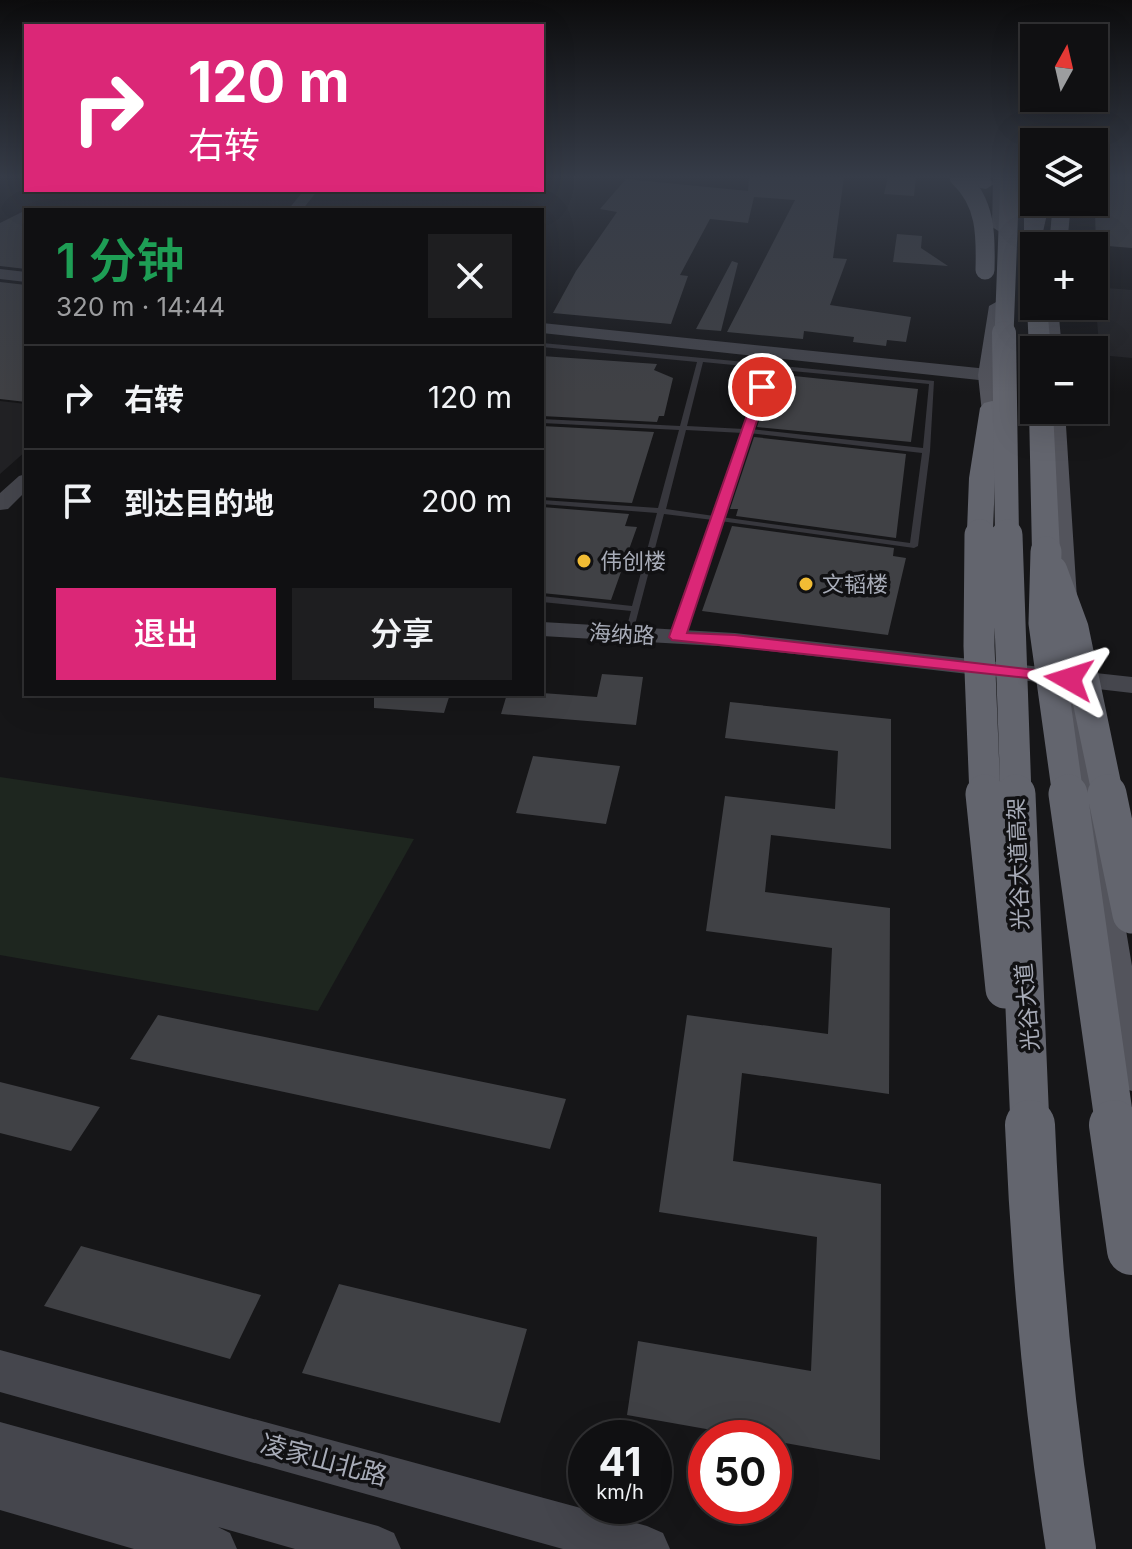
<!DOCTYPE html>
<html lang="zh">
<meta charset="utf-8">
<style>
:root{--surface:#101012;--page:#1e1e20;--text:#f1f3f6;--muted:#9c9d9f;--line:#303032;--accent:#db2777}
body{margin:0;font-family:Inter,"Noto Sans SC",sans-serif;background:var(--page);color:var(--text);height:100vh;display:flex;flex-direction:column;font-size:30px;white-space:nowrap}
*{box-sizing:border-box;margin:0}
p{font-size:26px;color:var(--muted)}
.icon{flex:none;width:44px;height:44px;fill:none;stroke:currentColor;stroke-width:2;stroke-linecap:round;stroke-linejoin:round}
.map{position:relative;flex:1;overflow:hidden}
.sheet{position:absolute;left:24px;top:208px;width:520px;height:488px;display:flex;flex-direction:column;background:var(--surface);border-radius:0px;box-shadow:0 8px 32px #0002,0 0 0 2px var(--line)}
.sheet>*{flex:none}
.banner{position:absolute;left:24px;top:24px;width:520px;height:168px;border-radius:0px;box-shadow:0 8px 32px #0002,0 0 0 2px var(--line);background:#db2777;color:#fff;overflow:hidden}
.needle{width:52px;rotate:8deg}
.tools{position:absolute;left:1020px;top:24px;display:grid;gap:16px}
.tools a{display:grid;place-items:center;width:88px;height:88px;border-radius:0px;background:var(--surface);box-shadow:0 8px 32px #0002,0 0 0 2px var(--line);font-size:40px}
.speed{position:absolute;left:568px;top:1420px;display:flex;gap:16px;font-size:40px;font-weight:700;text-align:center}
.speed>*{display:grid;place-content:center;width:104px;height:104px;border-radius:50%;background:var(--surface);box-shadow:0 8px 32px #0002,0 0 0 2px var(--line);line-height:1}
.speed small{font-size:20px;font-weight:400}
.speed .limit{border:12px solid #d22;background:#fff;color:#111}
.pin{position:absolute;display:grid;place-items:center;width:68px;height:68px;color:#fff;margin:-34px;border:4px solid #fff;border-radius:50%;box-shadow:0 2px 8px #0007}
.me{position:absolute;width:88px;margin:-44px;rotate:276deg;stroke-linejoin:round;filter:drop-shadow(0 0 6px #0008)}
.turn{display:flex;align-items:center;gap:28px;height:168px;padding:0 32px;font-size:36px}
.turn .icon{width:104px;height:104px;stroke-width:2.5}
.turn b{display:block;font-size:56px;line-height:68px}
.round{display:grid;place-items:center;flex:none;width:84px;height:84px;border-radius:0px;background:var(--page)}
.headline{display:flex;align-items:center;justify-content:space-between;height:136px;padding:0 32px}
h1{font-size:48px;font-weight:600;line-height:60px;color:#1e9e55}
.action{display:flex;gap:16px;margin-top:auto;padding:16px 32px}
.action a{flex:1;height:92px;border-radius:0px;background:var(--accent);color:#fff;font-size:32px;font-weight:600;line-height:92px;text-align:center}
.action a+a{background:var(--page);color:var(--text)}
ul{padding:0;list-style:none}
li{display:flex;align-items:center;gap:24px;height:104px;padding:0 32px;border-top:2px solid var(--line)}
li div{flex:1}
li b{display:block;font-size:30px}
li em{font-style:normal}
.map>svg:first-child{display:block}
.built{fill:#222225}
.green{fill:#1e261f}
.building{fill:#404145}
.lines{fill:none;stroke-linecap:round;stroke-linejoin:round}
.lane{fill:#37373d;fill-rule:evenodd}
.secondary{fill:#45464d;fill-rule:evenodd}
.primary{fill:#53545c;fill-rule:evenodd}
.highway{fill:#63656e;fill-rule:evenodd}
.highway-bridge-far4{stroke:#63656e;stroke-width:19}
.highway-bridge-far3{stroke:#63656e;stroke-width:24}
.highway-bridge-far2{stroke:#63656e;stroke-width:31}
.highway-bridge-far1{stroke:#63656e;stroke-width:39}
.highway-bridge{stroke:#63656e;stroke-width:50}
.route{fill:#db2777;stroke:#8e194d;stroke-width:2}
.poi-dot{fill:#f1bc34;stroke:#111113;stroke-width:3}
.labels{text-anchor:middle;stroke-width:7;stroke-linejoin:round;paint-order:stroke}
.poi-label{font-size:22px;fill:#a8acb8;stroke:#111113;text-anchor:start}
.street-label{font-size:22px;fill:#a8acb8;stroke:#111113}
.near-street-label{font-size:26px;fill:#a8acb8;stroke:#111113}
</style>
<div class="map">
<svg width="1132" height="1549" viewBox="0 0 1132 1549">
<rect width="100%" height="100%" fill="#161618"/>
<!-- built -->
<path class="built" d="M1094 287 1132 290V358L1100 355Z
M0 401 26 404V451L0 474Z"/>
<!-- green -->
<path class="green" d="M0 777 414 839 318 1011 0 955Z"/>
<!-- building -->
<path class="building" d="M749 177H844L833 258 847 259 830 305 911 317 906 342 887 340 886 346 853 342 854 337 804 331 803 339 727 332 795 200 754 197 748 223 710 219 680 275 688 276 671 324 553 313 576 271 617 212 600 209 626 179 748 191Z
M888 177H916L914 196 884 194Z
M1094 177H1132V248L1096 245Z
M26 210V269L0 266V223Z
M897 234 922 236 921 248 948 266 893 262Z
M732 261 738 263 721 331 696 329Z
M0 282 26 285V402L0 399Z
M542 356 657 364 654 370 673 378 664 416H659L657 422 542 416Z
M775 374 918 389 911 442 757 427Z
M542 426 654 432 632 503 542 497Z
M754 437 906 454 896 538 736 516 738 509H730Z
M542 507 629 514 625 526 637 527 611 600 542 593Z
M732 526 894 548 893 556 906 558 888 635 702 611Z
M602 674 643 677 636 725 501 714 507 694 542 693 597 697Z
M374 694H450L444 713 374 708Z
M730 702 891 719V849L771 835 765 892 890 908 889 1094 742 1073 733 1161 881 1184 880 1460 774 1441V1438H757L627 1415 638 1341 811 1371 817 1237 659 1212 687 1015 828 1034 832 948 706 931 725 796 835 809 838 751 725 738Z
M533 756 620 766 606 824 516 813Z
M158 1015 566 1099 550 1149 130 1059Z
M0 1082 100 1107 71 1151 0 1133Z
M81 1246 261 1295 230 1359 44 1306Z
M339 1284 527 1329 500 1423 302 1373Z"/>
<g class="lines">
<!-- lane -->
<path class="lane" d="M542 343 766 364 769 363 772 365 934 381 930 451 918 546 914 548 720 521 681 637 677 640 673 637 713 520 664 514 632 636 629 637 625 634 631 611 542 602V596L632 606 657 513 542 504V500L658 508 679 430 542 423V419L680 426 697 362 542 347ZM703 362 765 368 744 429 687 426ZM771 369 929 384 923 448 751 429ZM686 430 743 433 714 516 666 509ZM749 433 922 453 910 543 721 517Z"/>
<!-- secondary -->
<path class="secondary" d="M304 190H318L302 210H288Z
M0 269 26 272V282L0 279Z
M542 323 988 369 997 375 988 381 542 333Z
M26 474V491L8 509 0 510V493L19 476Z
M542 622 735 633 1132 677V693L735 647 542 636Z
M0 1350 647 1526 663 1533 670 1549H563L0 1392Z
M0 1422 378 1526 394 1533 401 1549H295L218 1527 230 1533 237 1549H134L0 1510Z"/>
<!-- primary -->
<path class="primary" d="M993 177H1007L1008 227 1000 232 992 227Z
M998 301 1007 306 998 375 1007 441 996 447 985 441 978 375 989 306Z
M1040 306H1058L1062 350H1042Z
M1045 410H1065L1077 599 1073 604H1055L1051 599Z
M1067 647 1077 649 1080 655 1132 966V1091L1119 1087 1113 1076 1055 679 1054 655 1057 649Z"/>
<!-- highway -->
<path class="highway" d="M972 177H989L994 184 986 189 980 188Z
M1024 177H1034V202H1041L1043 246H1034V292L1024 286Z
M1053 202H1071L1067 246H1049Z
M1034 301V306H1047L1051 350H1034V355L1029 350 1027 306Z
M992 401 1000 403 1004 408 995 478 993 531 990 537H970L967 531 969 478 980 408 984 403Z
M1034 405V410H1053L1060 552 1056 558 1046 560 1036 558 1032 552 1029 410Z"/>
<!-- highway-bridge-far4 -->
<path class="highway-bridge-far4" d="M959 177C986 203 986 234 985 270
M1033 233 1040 202
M1004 335 1010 177"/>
<!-- highway-bridge-far3 -->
<path class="highway-bridge-far3" d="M1004 333 1007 537
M980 537V531"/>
<!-- highway-bridge-far2 -->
<path class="highway-bridge-far2" d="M980 535 979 646 985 796
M1007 535 1016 796
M1046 552 1044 623 1068 796
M1052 571 1073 628 1108 796"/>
<!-- highway-bridge-far1 -->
<path class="highway-bridge-far1" d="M985 794 1005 989
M1016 794 1030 1127
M1068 794 1115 1127
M1107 794 1132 914"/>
<!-- highway-bridge -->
<path class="highway-bridge" d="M1030 1125C1036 1266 1049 1409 1071 1549
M1114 1125 1132 1250"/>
</g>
<!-- sky -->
<linearGradient id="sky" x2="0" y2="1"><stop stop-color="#0c0c0d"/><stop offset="0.45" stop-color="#363c48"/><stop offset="1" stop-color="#363c48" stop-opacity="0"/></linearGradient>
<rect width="1132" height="393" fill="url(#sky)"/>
<!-- route -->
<path class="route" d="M758 384 768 387 687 633 735 635 1069 674 1075 676 1077 679 1075 683 672 640 669 637Z"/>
<!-- markers -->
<g class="poi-dot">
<circle cx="584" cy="561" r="8"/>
<circle cx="806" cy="584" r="8"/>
</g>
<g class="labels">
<!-- poi labels -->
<g class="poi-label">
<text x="600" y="569">伟创楼</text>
<text x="822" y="592">文韬楼</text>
</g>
<!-- street labels -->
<g class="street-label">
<text transform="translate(622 634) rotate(3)" y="8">海纳路</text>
<text transform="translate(1018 864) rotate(-92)" y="8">光谷大道高架</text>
<text transform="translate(1027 1007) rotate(-95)" y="8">光谷大道</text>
</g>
<!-- near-street labels -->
<g class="near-street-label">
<text transform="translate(324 1460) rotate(15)" y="9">凌家山北路</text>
</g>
</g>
</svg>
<div class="tools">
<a><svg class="needle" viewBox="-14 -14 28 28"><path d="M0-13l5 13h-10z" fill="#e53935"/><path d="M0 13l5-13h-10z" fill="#9c9d9f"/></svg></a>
<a><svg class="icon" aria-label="layers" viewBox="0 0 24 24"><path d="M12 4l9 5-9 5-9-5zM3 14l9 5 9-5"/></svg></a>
<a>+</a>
<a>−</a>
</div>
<div class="speed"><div>41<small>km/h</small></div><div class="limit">50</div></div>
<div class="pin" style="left:762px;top:387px;background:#d93025"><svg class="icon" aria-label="arrive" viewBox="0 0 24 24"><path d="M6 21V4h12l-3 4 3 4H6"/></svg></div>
<svg class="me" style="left:1069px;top:679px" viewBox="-20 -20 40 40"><path d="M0-17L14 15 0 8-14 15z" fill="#db2777" stroke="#fff" stroke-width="4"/></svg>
<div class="banner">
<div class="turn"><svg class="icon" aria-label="right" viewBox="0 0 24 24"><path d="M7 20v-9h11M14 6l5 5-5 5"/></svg><div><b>120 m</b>右转</div></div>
</div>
<section class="sheet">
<div class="headline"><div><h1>1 分钟</h1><p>320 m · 14:44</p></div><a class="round"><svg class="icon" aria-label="close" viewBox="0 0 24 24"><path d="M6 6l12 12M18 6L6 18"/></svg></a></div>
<ul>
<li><svg class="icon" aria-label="right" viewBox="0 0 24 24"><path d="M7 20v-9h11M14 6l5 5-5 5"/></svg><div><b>右转</b></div><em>120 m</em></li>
<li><svg class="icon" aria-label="arrive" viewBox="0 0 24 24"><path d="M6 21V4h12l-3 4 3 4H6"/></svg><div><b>到达目的地</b></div><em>200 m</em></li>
</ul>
<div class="action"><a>退出</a><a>分享</a></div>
</section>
</div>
